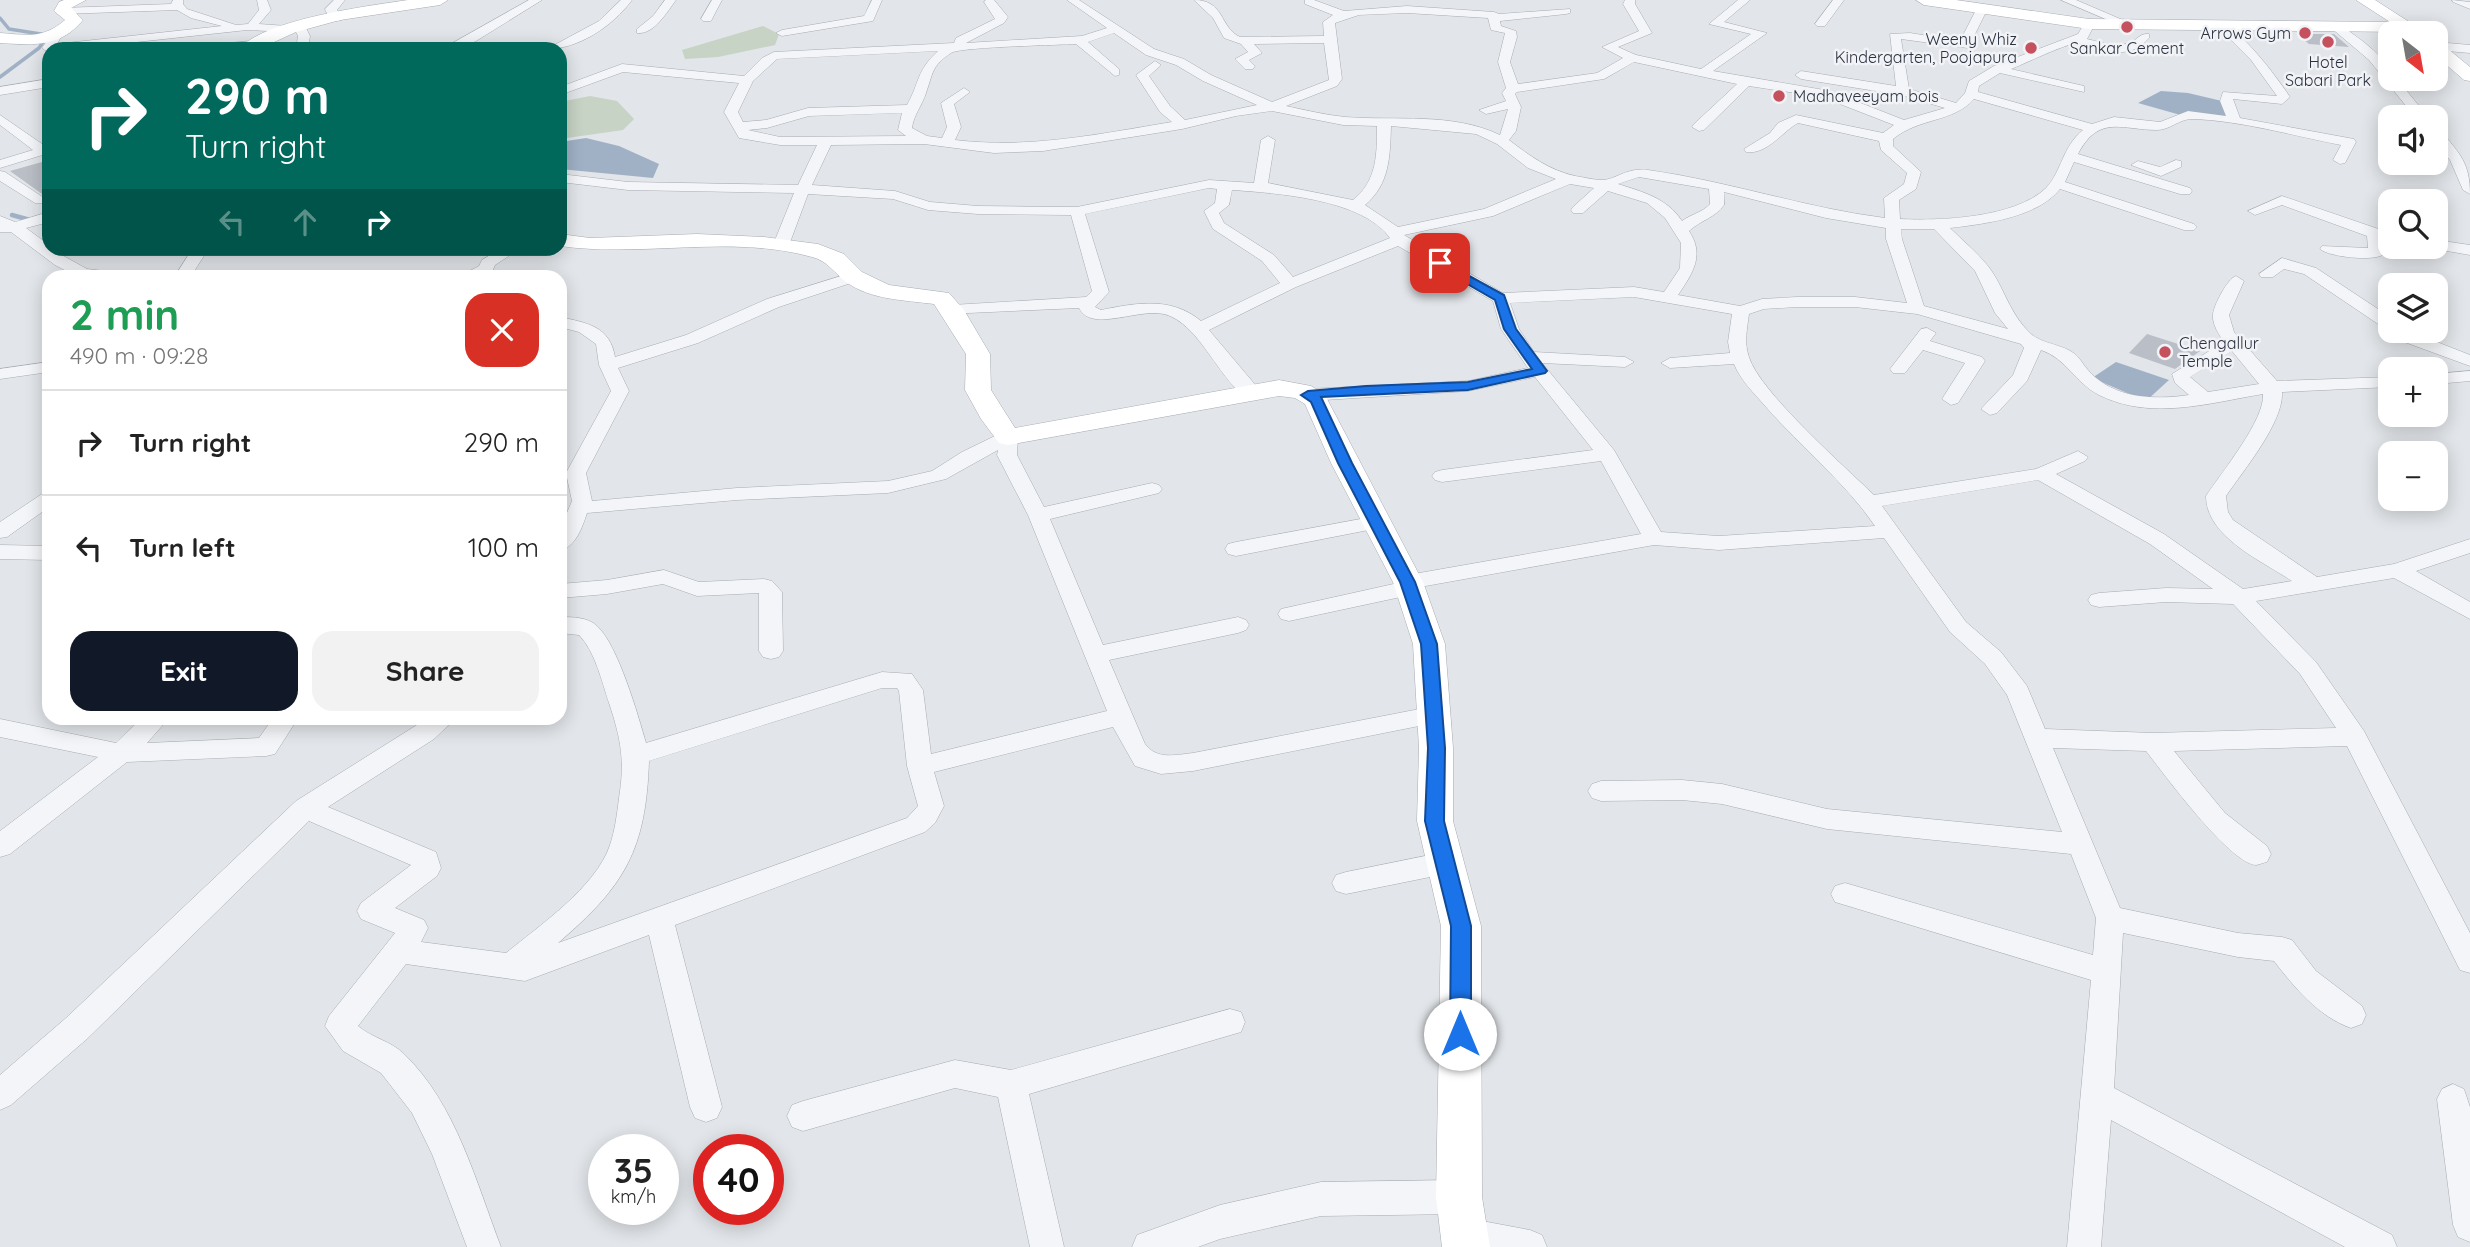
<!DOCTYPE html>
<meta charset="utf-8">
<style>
:root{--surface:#fff;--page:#f2f2f2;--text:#222;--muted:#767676;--line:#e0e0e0;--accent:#111827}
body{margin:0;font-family:Quicksand,sans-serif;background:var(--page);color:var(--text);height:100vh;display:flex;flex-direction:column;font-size:26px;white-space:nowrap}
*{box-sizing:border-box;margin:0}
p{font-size:23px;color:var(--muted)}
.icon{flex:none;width:38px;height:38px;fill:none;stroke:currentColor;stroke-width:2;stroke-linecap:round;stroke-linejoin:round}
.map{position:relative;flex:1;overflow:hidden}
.details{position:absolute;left:42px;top:270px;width:525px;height:455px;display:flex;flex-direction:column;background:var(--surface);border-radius:21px;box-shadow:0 4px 18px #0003}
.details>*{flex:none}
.guide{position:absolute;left:42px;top:42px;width:525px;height:214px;border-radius:21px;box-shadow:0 4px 18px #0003;background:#00695c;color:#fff;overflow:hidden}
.needle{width:46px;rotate:149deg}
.tools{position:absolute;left:2378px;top:21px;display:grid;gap:14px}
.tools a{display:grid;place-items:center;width:70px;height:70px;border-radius:14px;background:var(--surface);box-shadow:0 4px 18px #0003;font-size:35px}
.speed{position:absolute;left:588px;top:1134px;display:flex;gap:14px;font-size:35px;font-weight:700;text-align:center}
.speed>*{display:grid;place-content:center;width:91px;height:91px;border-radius:50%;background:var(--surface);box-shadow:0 4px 18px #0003;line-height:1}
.speed small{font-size:18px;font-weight:400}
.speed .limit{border:10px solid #d22;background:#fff;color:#111}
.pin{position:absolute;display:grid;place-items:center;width:60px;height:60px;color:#fff;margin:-30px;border-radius:14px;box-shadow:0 4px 10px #0006}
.me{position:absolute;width:77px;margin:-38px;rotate:0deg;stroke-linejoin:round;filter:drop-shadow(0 0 5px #0008)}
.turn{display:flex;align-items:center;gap:24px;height:147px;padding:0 28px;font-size:32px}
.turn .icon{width:91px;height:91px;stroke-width:2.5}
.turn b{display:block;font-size:49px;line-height:60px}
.lanes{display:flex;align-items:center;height:66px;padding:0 28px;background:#0003;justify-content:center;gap:35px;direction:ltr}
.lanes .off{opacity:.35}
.round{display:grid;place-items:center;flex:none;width:74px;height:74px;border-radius:21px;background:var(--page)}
.head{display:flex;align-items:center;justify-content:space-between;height:119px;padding:0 28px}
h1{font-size:42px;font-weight:700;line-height:52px;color:#1e9e55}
.cta{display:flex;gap:14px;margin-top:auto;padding:14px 28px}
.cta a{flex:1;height:80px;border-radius:21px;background:var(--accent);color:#fff;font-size:28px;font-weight:700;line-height:80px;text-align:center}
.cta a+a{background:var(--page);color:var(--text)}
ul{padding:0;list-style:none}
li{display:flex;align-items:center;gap:21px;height:105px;padding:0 28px;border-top:2px solid var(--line)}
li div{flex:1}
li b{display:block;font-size:26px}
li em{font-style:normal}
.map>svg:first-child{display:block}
.green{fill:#c7d3c4}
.water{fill:#a0b1c6}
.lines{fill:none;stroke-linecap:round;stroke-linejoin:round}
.stream-far1{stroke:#a0b1c6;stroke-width:3.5}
.stream{stroke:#a0b1c6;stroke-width:4.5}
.building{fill:#babec6}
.street-casing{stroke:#a7acb3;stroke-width:1}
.secondary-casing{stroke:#a7acb3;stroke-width:1}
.street{fill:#f4f5f8;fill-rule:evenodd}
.secondary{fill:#fff;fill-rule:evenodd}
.route{fill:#1a73e8;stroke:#114b97;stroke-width:2}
.poi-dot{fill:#c4515d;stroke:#f2f3f7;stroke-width:2.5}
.labels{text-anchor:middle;stroke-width:5;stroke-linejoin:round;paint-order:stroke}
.far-poi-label{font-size:16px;fill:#2b3240;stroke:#f2f3f7;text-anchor:end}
</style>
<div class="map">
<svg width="2470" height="1247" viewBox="0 0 2470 1247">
<rect width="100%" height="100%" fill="#e2e5e9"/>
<!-- green -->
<path class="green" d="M763 26 779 34 775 45 718 57 685 59 682 50Z
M590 96 617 101 634 119 623 130 560 139V102Z"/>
<!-- water -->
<path class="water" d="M2161 91 2188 93 2222 101 2226 117 2177 114 2138 103Z
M586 138 619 146 659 164 653 178 560 169V142Z
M2116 362 2169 380 2146 401 2092 378Z"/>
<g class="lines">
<!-- stream-far1 -->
<path class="stream-far1" d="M0 18 9 29 47 35
M0 77 39 48 43 42"/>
<!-- stream -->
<path class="stream" d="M12 215 30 220"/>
</g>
<!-- building -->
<path class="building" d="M2297 34H2334L2349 47 2309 44Z
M49 160V199L10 171Z
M2147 334 2200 351 2175 369 2129 353Z"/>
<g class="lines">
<defs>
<path id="street" d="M173 0H183V4L187 9 236 25 248 24 259 10 257 0H267L271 10 259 24 287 26 293 29 287 32 247 30 72 49H49L48 52 42 48 51 35 55 33 61 37 57 44 222 26 191 18 177 10 62 14 56 11 62 8 171 4Z
M334 0H345L337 10 344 18 342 20C333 23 328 17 325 9Z
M529 0H542L476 41 458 49H442Z
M621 0H632C612 27 578 49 547 49L599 21Z
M665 0H676C667 12 654 35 637 33V29L653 16Z
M712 0H722L711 21H703L701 19Z
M872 0H882L873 21 782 36 776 33 782 30 864 16Z
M986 0H994L1008 17 1004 23 966 43 1082 36 1107 28 1067 0H1079L1154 49 1184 59 1211 75 1272 102 1329 80 1324 43 1254 44 1262 53 1249 60 1255 66 1253 69H1245L1235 59 1248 52 1241 44 1224 38 1213 18 1194 0C1225 0 1219 27 1240 37L1324 36 1323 22 1333 15 1305 4V0H1314L1344 11 1407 6 1494 12 1499 14 1570 9V13L1566 14 1500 21 1501 26 1516 31 1517 37 1510 62 1518 84 1597 73 1623 58 1602 47 1639 31 1623 4 1625 0H1635V4L1652 33 1618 47 1636 55 1701 69 1751 34 1709 24 1738 0H1750L1724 22 1767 33 1713 71 1830 91 1904 120 1945 108 1901 95 1801 79 1795 75 1801 71 1896 86 1890 34 1910 33 1960 41 1977 8H1985L1987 10 1968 48 1901 39 1909 89 1956 103 1965 93 1969 81 1994 66 2078 34 2085 22 2095 24 2087 39C2100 42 2116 48 2129 43 2138 40 2139 33 2149 34V38C2124 65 2105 45 2078 43 2067 43 2024 64 2011 69L2084 86V92L2000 73 1979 86 1978 92 2092 124 2114 117 2160 122 2188 111 2226 116 2220 101 2223 92 2277 96 2251 60 2215 24 2225 22C2251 44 2271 69 2290 97L2282 104 2233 99 2240 118 2354 139 2356 142 2345 163 2340 164 2333 160 2341 145C2295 136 2238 120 2192 119 2179 119 2170 130 2157 130 2122 130 2099 114 2078 154L2190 188 2192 191 2190 194H2180L2074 162 2065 182 2194 224 2197 227 2194 230H2184L2060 189C2037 218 1983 224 1950 228 1962 240 1977 252 1988 266 2005 288 2008 312 2031 334 2042 344 2062 344 2075 354 2081 359 2083 365 2088 370 2113 399 2155 400 2189 395L2175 383 2172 374 2224 342C2219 335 2212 324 2213 315 2213 306 2228 278 2236 276L2244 281 2229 315 2234 332 2277 381 2390 377V387L2282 392C2284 422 2243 471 2226 496L2228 512 2233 520 2317 577 2394 564 2470 539V553L2416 571 2470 602V619L2394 578 2256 601 2316 662 2364 731 2470 933V973L2460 970 2347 746 2174 751 2225 813 2267 846 2271 854 2267 862C2265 862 2258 865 2256 865 2229 863 2164 774 2146 751L2053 748 2120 908 2238 933 2282 937 2292 940 2316 971 2362 1006 2366 1015 2362 1024 2351 1028C2319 1017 2294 987 2274 961L2238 957 2123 933 2114 1088 2392 1235 2397 1247H2345L2111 1120 2101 1247H2067L2091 980 1845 905 1835 902 1831 894 1835 886 1845 883 2093 955 2096 918 2071 854 1827 829 1722 804 1682 800 1601 801 1592 798 1588 791 1592 784 1601 781 1682 780 1722 784 1827 809 2062 832 2007 695 1985 664 1950 632 1884 538 1719 550 1654 545 1420 587 1418 593 1410 595 1289 621 1281 619 1278 614 1281 609 1398 583 1400 577 1408 575 1641 534 1601 461 1442 482 1435 480 1432 476 1435 472 1442 470 1593 450 1535 377 1468 391 1308 401 1299 395 1308 389 1468 381 1528 368 1501 329 1493 301 1398 246 1296 287 1209 330 1263 394 1254 400C1224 392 1205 331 1170 316 1144 304 1092 335 1079 308L946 314 944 310 946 306 952 305 1086 297 1092 291 1071 215 978 214 928 210 893 199 808 194 789 245 781 250 773 245 794 193 628 190 560 182V174L628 182 798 185 817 145H780L739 138 724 112 739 83 623 72 560 95V87L622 64 744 76 762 58 774 52 954 43 956 38 995 19 984 2ZM1407 13 1488 18 1491 30 1505 33 1498 62 1506 88 1502 93 1506 101 1479 110 1486 114 1508 109 1500 135C1452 112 1396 121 1345 117 1325 115 1305 110 1286 106L1337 86 1342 79 1335 23 1359 15ZM1114 33 1146 55 1176 65 1203 81 1257 105 1185 120 1170 106 1149 76 1161 65 1155 61 1136 75 1160 112 1172 122C1099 134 1029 149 955 140L961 127 954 104 970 92 964 88 941 103 947 127 942 138 927 136 912 128C914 114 922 106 926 93 933 74 931 66 951 53 959 47 1058 45 1076 44L1115 76 1119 75V69L1088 42ZM938 51C916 71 920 82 907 105L808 108 766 120 743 122 738 112 753 81 777 59ZM1634 62 1737 84 1694 124 1692 127 1699 131 1704 130 1749 86 1822 97 1894 125 1883 133 1796 115 1778 123 1770 133 1744 149 1746 152C1767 155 1782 132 1798 123L1879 141 1881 150 1907 173 1904 184 1884 198 1885 218C1805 208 1728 181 1648 170 1626 167 1616 180 1602 180 1593 180 1583 177 1575 176 1549 170 1530 156 1509 140L1516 131 1521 107 1515 94 1517 92 1604 79ZM1974 99 2083 130C2062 147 2062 171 2046 188 2015 218 1940 221 1900 219L1899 200 1916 189 1921 172 1893 146V139C1920 117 1953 123 1974 99ZM1272 111 1343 125 1377 126C1377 154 1377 181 1353 200L1268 183 1275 140 1268 136 1261 140 1254 183 1209 180 1077 207 978 206 930 202 895 191 812 185 831 145 924 144 994 153 1043 151 1182 129 1236 116ZM902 113 898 130 906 136 780 137 748 130 767 128 809 116ZM1391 126 1476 134 1497 144 1528 168 1556 179 1484 209 1398 227 1365 205C1390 184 1390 156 1391 126ZM1639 177 1709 189 1710 204C1702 213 1691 214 1682 221 1667 198 1643 192 1618 184ZM1570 184 1594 188 1573 207 1571 210 1573 213H1583L1608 191 1647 203 1665 218 1681 243 1680 268 1664 292 1634 287 1503 293 1404 235 1493 216ZM1209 188 1217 189 1215 203 1204 211 1213 229 1262 261 1280 283 1201 321C1171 296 1136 303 1101 310L1095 307 1109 292 1085 214ZM1232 190C1276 193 1363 199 1390 238L1293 277 1274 255 1224 223 1219 213 1229 205ZM1724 192 1826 218 1886 228V239L1907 303 1855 297H1797L1762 299 1740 306 1678 295C1693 273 1705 255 1689 231 1701 220 1715 218 1724 205ZM1901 229H1934L1975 271 1995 313 2008 329 1924 306 1902 239ZM1634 297 1732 314 1728 342 1730 353 1670 358 1661 363 1670 368 1734 364C1741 381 1754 393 1766 407 1801 447 1845 482 1875 526L1719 536 1661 532 1614 450 1542 363 1625 367 1634 362 1625 357 1534 352 1519 329 1510 303ZM1797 307H1855L1917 314 2021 344 2024 348 2013 375 1981 409 1990 415 1997 413 2027 381 2041 350C2066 358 2075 383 2099 395 2151 421 2209 403 2263 394 2265 420 2221 473 2206 496 2206 537 2262 561 2292 581L2243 589 2164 534 2056 474 2085 461 2088 457 2078 451 2036 469 1874 495C1845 467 1759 391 1749 357 1744 343 1747 329 1749 314L1764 309ZM2232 351 2259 384 2208 392 2190 377ZM2038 480 2150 544 2213 589 2166 588 2099 593 2091 595 2088 600 2091 605 2099 607 2166 602 2233 604 2300 674 2336 728 2153 733 2045 729 2027 686 2001 652 1966 622 1882 506Z
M1833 0H1844L1825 26H1817L1815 24Z
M2061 0H2076L2132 24 2122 26Z
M2452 0 2470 2V9L2453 2Z
M2330 23H2338C2354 36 2390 56 2390 79H2397L2428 117H2415L2369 60 2330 27Z
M295 24 305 26 310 36 308 49H296L298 36 293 26Z
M253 41 259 45 257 48 203 49 209 45Z
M2436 42 2470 45V53L2436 50Z
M49 79V87L0 95V87Z
M0 115 45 146 49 145V153L0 168V160L33 150 0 125Z
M2436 130 2441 131C2460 154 2470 163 2470 194L2463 190 2450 160 2436 143Z
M2176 160 2181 161V167L2161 176 2131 165 2138 161 2160 167Z
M0 171 5 172 47 200 45 203H35L0 181Z
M2282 196 2390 233V243L2383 241 2384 254C2375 262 2329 257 2320 249L2322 246 2368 248 2367 236 2282 205 2255 215 2248 211Z
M49 212V222L26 228 49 245V248L87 269 121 273 123 276H76L55 265 11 232H0V216L15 222Z
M2436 240 2470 245V255L2430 248 2436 247Z
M193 248H209L191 276H175Z
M502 248H521L495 265 492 272 481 276H460L479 266 482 260Z
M2282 258 2316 268 2390 317V329L2384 328 2304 274 2284 269 2273 277H2261L2259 274Z
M854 272 862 277 860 280 779 307 698 343 618 368 629 391 586 473 592 501 737 488 888 481 932 471 962 452 1001 433H1015L1018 437 1017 455 1044 507 1152 483 1159 485 1162 489 1159 493 1050 519 1103 645 1238 617 1246 620 1249 625 1246 630 1238 633 1109 660 1145 744C1157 760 1175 755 1193 753L1435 706 1444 709 1447 715 1444 721 1193 771 1161 774 1135 766 1113 727 934 772 944 806 935 823 925 832 675 925 722 1107 717 1118 706 1122 695 1118 690 1107 649 935 525 981 406 964 358 1026C372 1038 391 1041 404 1054 456 1104 476 1182 501 1247H467L432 1154 412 1113 381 1073 343 1051 325 1026 329 1016 395 933 361 919 357 911 361 903 411 865 309 821 88 1038 11 1105 0 1110V1075L66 1018 296 801 428 718H456L434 739 328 807 436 852 441 868 437 876 395 908 424 920 428 928 421 942 506 953C539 926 596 887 610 845 615 830 617 814 619 798 625 761 621 739 609 703 602 682 595 651 579 635L560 633V617C572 617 588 617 597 626 618 645 638 715 646 743L882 672 912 674 923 690 931 754 1107 711 1028 515 997 455 998 450 946 479 888 493 737 500 587 513C582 528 576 546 560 551V529L572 501 566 473 611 391 599 365 596 344 579 332 560 327V317C587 323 610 326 615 357L686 335 767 299ZM882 688H897L899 691 907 766 918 806 907 818 558 943C625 886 646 850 649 761Z
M1927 328 1936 333 1930 341 1982 357 1985 361 1958 403 1951 405 1942 399 1965 363 1923 350 1905 373H1893L1890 369 1921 329Z
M2390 329 2409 331 2470 355V366L2399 340 2392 335Z
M49 362V372L0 379V369Z
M2470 371V381L2436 384V374Z
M49 492V507L7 537 0 538V522L42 494Z
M1377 516 1384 517 1387 522 1384 527 1236 556 1228 554 1225 549 1228 544 1236 542Z
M0 545 49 546V560L0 559Z
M664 570 699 582 764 579 772 581 782 592 783 651 779 657 771 659 763 657 759 651V593L697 596 663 584 607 594 560 598V584L607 580Z
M142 718H169L147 743 259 738 273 718H298L275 754 266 756 127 762 10 854 0 857V831L98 757 0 737V719L116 743Z
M1445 852 1455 855 1459 863 1455 871 1445 874 1346 894 1336 891 1332 883 1336 875 1346 872Z
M1230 1009 1241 1012 1245 1022 1241 1032 1029 1094 1064 1247H1030L998 1097 955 1088 803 1131 792 1127 787 1116 792 1105 803 1101 955 1060 1011 1070Z
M2453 1084 2464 1089 2470 1107V1242L2458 1237 2453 1225 2437 1099 2442 1089Z
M1459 1180 1471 1185 1476 1197 1471 1209 1459 1214 1321 1216 1220 1239 1198 1247H1132L1137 1235 1220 1205 1321 1182Z
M1466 1218 1530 1230 1542 1235 1547 1247H1454L1449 1235 1454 1223Z"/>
<path id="secondary" d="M64 0H86L71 8 83 20C60 48 33 45 0 43V33C27 35 43 39 65 20L54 11 59 2Z
M408 0H448L440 5 340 20 296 32 259 49H239C265 19 368 6 408 0Z
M1916 0H1956L2089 19 2390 22 2356 0H2375L2417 27 2409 32 2089 29 1924 5Z
M2436 42 2442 44 2470 67V81L2464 80 2436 56Z
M560 234 590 238 697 234 764 237 818 244 844 254 862 272 889 285 949 293 964 310 990 354 991 390 1015 428 1279 380 1311 386 1325 395 1423 582 1445 644 1453 748V821L1481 926 1482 1197 1490 1247H1442L1436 1197 1441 926 1417 821 1419 748 1413 644 1393 582 1331 463 1305 404 1295 398 1279 396 1008 445 999 443 981 419 965 390 966 354 934 304C904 300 871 300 846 282 834 273 828 261 812 257 730 234 643 258 560 246Z"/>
</defs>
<!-- street casing -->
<use href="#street" class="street-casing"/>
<!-- secondary casing -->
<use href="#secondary" class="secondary-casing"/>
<!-- street -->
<use href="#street" class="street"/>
<!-- secondary -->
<use href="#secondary" class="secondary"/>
</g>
<!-- route -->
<path class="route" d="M1440 260 1504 295 1516 329 1547 371 1545 373 1468 390 1321 397 1352 463 1415 582 1437 644 1445 748 1444 821 1471 926V1034L1468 1041 1460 1044 1453 1041 1450 1034 1451 926 1425 821 1428 748 1421 644 1400 582 1338 463 1311 402 1301 395 1308 391 1366 386 1468 382 1532 369 1504 329 1495 300 1436 266V261Z"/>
<!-- markers -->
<g class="poi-dot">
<circle cx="2127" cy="27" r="7"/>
<circle cx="2305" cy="33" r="7"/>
<circle cx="2328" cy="42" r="7"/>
<circle cx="2031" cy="48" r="7"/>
<circle cx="1779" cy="96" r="7"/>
<circle cx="2165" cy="352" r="7"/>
</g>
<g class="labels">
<!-- far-poi labels -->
<g class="far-poi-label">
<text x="2291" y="39">Arrows Gym</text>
<text x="2017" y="45">Weeny Whiz<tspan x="2017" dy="18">Kindergarten, Poojapura</tspan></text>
<text x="2127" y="54" text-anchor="middle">Sankar Cement</text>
<text x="2328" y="68" text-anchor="middle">Hotel<tspan x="2328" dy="18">Sabari Park</tspan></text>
<text x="1793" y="102" text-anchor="start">Madhaveeyam bois</text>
<text x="2179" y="349" text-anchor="start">Chengallur<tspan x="2179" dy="18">Temple</tspan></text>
</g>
</g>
</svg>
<div class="tools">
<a><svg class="needle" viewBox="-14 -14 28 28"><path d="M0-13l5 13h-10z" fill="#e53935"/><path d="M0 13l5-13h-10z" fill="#767676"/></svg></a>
<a><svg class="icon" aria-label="sound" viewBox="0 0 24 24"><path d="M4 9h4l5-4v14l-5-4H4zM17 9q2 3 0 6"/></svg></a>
<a><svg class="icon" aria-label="search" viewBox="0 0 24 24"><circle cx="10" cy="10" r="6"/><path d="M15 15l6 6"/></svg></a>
<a><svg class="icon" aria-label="layers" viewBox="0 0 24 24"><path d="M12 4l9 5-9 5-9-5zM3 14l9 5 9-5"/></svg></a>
<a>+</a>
<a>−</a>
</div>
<div class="speed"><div>35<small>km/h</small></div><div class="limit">40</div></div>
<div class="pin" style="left:1440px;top:263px;background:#d93025"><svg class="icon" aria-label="arrive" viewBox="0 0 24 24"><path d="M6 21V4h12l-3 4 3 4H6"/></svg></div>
<svg class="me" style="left:1460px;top:1034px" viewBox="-20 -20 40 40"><circle r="19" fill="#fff"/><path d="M0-13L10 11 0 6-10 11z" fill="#1a73e8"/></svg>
<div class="guide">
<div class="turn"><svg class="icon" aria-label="right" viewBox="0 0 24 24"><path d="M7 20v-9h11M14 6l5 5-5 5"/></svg><div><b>290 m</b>Turn right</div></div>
<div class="lanes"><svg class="icon off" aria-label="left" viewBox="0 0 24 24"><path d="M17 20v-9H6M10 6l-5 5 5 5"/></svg><svg class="icon off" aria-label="ahead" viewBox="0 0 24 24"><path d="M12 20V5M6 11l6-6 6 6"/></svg><svg class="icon" aria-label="right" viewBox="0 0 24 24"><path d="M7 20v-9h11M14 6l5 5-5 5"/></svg></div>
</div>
<section class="details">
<div class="head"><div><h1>2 min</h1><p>490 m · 09:28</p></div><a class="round" style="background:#d93025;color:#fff"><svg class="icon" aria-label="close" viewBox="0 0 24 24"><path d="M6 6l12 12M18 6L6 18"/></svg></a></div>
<ul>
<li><svg class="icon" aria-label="right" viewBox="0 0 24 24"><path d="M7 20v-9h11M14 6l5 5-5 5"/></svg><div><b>Turn right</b></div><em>290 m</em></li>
<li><svg class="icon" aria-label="left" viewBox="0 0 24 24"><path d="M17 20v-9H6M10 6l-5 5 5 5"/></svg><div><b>Turn left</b></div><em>100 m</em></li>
</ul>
<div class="cta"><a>Exit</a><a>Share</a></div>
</section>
</div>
